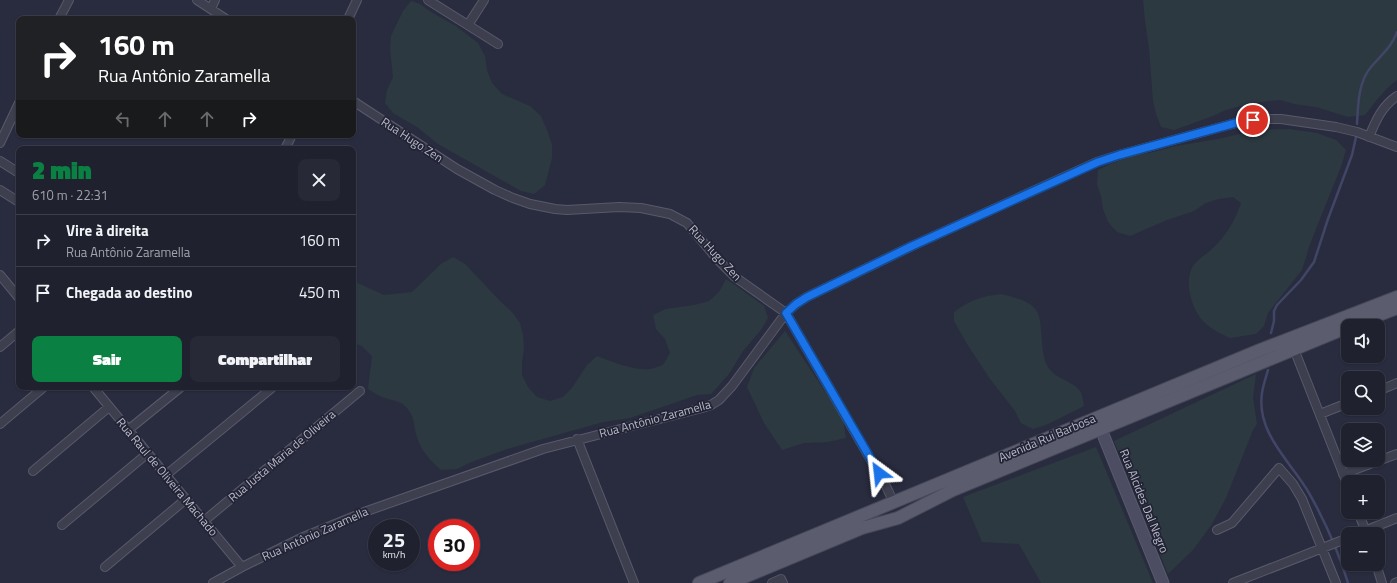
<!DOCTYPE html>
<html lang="pt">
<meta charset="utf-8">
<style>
:root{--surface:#1f212f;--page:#272937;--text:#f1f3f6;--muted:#a1a3aa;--line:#3c3e4b;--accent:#0b8043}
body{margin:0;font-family:"Titillium Web",sans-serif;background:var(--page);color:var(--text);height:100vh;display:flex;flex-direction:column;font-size:15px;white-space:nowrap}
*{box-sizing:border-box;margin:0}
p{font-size:13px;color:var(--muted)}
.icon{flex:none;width:22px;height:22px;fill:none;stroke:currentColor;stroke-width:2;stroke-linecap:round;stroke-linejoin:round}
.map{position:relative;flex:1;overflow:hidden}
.details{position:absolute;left:16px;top:146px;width:340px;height:244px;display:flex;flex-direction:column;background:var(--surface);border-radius:8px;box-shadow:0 1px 3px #0004,0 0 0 1px var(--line)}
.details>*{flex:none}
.guide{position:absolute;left:16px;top:16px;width:340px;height:122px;border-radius:8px;box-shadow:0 1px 3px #0004,0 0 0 1px var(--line);background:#202124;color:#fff;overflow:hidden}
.controls{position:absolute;left:1341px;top:319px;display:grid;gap:8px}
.controls a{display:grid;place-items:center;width:44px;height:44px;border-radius:8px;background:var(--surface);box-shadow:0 1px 3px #0004,0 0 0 1px var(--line);font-size:20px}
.speed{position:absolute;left:368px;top:519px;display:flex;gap:8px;font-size:20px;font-weight:700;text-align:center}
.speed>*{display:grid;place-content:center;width:52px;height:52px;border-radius:50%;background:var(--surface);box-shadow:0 1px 3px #0004,0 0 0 1px var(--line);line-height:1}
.speed small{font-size:10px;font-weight:400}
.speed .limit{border:6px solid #d22;background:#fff;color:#111}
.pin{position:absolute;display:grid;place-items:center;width:34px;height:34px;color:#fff;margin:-17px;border:2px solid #fff;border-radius:50%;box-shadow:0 1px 4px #0007}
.me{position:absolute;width:44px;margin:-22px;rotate:330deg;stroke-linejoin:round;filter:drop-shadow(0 0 3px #0008)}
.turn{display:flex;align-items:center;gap:14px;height:84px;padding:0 16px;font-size:18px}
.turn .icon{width:52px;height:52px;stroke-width:2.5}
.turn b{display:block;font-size:28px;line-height:34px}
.lanes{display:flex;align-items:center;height:38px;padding:0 16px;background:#0003;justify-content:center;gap:20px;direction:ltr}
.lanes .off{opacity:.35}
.round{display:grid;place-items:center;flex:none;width:42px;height:42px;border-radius:8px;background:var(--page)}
.overview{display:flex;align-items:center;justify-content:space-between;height:68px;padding:0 16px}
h1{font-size:24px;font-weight:800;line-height:30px;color:var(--accent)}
.button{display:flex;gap:8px;margin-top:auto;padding:8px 16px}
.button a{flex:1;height:46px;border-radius:8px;background:var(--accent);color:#fff;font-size:16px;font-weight:800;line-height:46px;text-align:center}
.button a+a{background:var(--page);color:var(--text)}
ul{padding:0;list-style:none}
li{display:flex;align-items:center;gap:12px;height:52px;padding:0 16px;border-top:1px solid var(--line)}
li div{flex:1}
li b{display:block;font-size:15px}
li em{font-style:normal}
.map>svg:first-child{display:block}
.green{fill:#2c3941}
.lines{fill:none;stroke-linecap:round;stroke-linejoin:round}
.stream{stroke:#414566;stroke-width:2.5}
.street-casing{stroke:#585a6a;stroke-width:10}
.secondary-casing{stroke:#585a6a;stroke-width:13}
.primary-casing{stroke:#474858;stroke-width:14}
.street{stroke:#3d3f4f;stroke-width:8}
.secondary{stroke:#4c4d62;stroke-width:11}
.primary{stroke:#5b5d6f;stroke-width:12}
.route-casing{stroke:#114b97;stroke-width:10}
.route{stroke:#1a73e8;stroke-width:7}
.labels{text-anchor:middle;stroke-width:3.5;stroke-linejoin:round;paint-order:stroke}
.street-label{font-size:12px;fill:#babbca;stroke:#222435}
</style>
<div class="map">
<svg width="1397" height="583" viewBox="0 0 1397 583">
<rect width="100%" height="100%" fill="#292c3f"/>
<!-- green -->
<path class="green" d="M1143 0H1397V80C1384 90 1375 102 1365 115L1348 117 1316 107 1294 104 1280 100 1252 103 1226 110 1213 116 1174 130 1161 127 1156 114 1153 101 1149 48 1145 21Z
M411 1 420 4 431 12 456 26 478 43 485 56 487 70 492 83 502 94 530 106 541 116 547 130 552 144V158L545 185 534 194 521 191 438 144 417 127 393 113 385 103 387 90 393 77 390 49 391 36 403 11Z
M1289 129 1317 133 1336 140 1346 150 1342 164 1310 244 1302 270 1268 313 1264 326 1256 334 1230 338C1221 334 1211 329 1204 322 1192 310 1184 284 1192 268 1196 260 1206 255 1212 249 1226 236 1235 221 1241 203L1233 197 1219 199 1206 203 1194 211 1167 220 1130 236 1117 232 1108 222 1103 209 1101 196 1097 184 1098 170 1110 164 1135 155 1149 153 1176 146 1218 139 1257 130Z
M453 257 465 264 502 303 512 312 520 323 523 335 524 349 522 362V375L528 387 537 397 550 401 563 397 572 388 587 365 597 356C612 362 635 371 651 369 655 368 659 366 663 365L670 353 665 339 656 329 653 315 666 309 694 305 709 301 719 292 726 279 735 285 764 306 768 318 761 330 743 351 729 374 711 394 697 395 630 418 603 422 507 449 469 463 457 469 441 470C430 460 420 450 416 434 414 425 414 416 407 408 402 401 390 400 382 397 377 395 373 392 368 389 369 378 371 368 372 356L362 346 353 343V281L384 295 412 292 441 264Z
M1001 294C1015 298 1027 299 1036 310 1044 319 1039 353 1048 367 1056 380 1072 380 1080 391 1083 395 1083 402 1084 406L1046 425 1033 429 1021 423 1015 411 990 379 967 344 954 321V312C968 301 982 296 1001 294Z
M785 331 843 419 846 438 828 442 804 443 782 450 764 423 747 387 754 368Z
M1256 374 1253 398 1257 424 1253 430 1226 498 1212 524 1193 550 1168 574 1114 441Z
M1096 447 1153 583H1041L1019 544 982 542 963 497Z"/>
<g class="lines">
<!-- stream -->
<path class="stream" d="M1357 124C1358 106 1358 82 1371 67 1381 55 1392 47 1397 32
M1271 333 1274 321V311L1277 305 1301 280 1314 262 1328 219 1352 155 1356 137
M1268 370C1266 377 1263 386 1262 393 1256 433 1291 462 1309 493 1326 523 1338 550 1348 583"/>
<defs>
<path id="street" d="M197 0 226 19
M428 0 498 44
M211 9 215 0
M59 19 69 0
M348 19 357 0
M468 25 484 0
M353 101 457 169 495 190 513 198 530 204 555 209 567 210 619 207 641 208 670 214 687 223 718 260 735 277 786 313 886 486 893 501
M1369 137C1376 120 1382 106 1397 96
M0 143 19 103
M285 149 292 135
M0 161 19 173
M0 190 19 202
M0 275 19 298
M0 347 19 331
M1294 349 1348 486
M93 387 242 567
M1378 391 1397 383
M1320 414 1348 403
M0 424 44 387
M128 430 181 387
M577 439 634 583
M33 471 109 407
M1343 474 1397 454
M166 475 273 387
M1358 512 1367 534
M204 521 360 391
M62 525 148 453
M1217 530 1232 523 1279 468 1293 484 1302 499 1336 583
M1357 534 1397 518
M1376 564 1382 583
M105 567 186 499
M213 583 242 567 301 538 367 511 543 449 702 408 711 405 719 400 732 386 786 313 796 304 807 297 912 246 1097 162 1119 155 1243 121 1262 119H1281L1336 127 1357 132 1397 147
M772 583 781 579 783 583
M1233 583 1348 538
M1395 583 1397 582"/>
<path id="secondary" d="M1098 422 1163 583"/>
<path id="primary" d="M1350 326 1397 308
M699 583 1260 350 1397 297
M730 583 862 528 898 518 953 490 1348 327"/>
</defs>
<!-- street casing -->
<use href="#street" class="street-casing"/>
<!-- secondary casing -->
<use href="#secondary" class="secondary-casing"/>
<!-- primary casing -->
<use href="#primary" class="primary-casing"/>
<!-- street -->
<use href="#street" class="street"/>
<!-- secondary -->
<use href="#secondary" class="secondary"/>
<!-- primary -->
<use href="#primary" class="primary"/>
</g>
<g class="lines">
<defs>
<path id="route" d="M879 473 786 313 796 304 807 297 912 246 1098 162 1119 155 1243 121 1253 120"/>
</defs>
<!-- route casing -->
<use href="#route" class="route-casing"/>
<!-- route -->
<use href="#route" class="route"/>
</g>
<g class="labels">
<!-- street labels -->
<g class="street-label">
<text transform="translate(412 140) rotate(33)" y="4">Rua Hugo Zen</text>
<text transform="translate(715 253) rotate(47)" y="4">Rua Hugo Zen</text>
<text transform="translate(655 419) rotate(-15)" y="4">Rua Antônio Zaramella</text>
<text transform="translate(1047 438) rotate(-23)" y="4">Avenida Rui Barbosa</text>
<text transform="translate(282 456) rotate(-40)" y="4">Rua Justa Maria de Oliveira</text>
<text transform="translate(167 477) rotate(50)" y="4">Rua Raul de Oliveira Machado</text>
<text transform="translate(1144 501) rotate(68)" y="4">Rua Alcides Dal Negro</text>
<text transform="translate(315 534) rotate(-24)" y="4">Rua Antônio Zaramella</text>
</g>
</g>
</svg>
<div class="controls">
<a><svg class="icon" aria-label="sound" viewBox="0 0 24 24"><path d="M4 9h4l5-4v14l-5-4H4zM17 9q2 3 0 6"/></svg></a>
<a><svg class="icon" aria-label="search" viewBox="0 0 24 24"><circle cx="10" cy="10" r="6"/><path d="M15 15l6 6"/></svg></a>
<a><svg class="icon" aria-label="layers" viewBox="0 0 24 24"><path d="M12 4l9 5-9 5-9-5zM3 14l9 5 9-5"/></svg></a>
<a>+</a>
<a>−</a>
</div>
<div class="speed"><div>25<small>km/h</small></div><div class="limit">30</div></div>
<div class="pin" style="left:1253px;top:120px;background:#d93025"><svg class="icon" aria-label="arrive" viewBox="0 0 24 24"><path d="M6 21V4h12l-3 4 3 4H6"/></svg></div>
<svg class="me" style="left:879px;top:473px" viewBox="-20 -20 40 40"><path d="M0-17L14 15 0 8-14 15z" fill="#1a73e8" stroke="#fff" stroke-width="4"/></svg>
<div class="guide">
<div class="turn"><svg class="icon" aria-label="right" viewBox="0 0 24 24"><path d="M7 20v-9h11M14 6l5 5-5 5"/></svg><div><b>160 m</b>Rua Antônio Zaramella</div></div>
<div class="lanes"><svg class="icon off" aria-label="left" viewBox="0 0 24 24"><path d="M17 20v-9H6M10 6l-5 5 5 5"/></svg><svg class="icon off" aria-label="ahead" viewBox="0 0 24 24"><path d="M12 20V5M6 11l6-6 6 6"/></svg><svg class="icon off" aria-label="ahead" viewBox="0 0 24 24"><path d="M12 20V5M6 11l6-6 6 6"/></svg><svg class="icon" aria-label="right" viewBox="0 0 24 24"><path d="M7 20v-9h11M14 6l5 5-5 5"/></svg></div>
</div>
<section class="details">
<div class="overview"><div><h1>2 min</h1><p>610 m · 22:31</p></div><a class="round"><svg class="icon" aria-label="close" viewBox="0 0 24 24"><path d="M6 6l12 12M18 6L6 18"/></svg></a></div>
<ul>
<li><svg class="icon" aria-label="right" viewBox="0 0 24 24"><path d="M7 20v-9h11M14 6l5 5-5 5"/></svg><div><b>Vire à direita</b><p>Rua Antônio Zaramella</p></div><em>160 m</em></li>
<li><svg class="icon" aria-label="arrive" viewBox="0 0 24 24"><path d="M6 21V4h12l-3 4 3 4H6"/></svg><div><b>Chegada ao destino</b></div><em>450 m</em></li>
</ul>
<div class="button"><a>Sair</a><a>Compartilhar</a></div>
</section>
</div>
